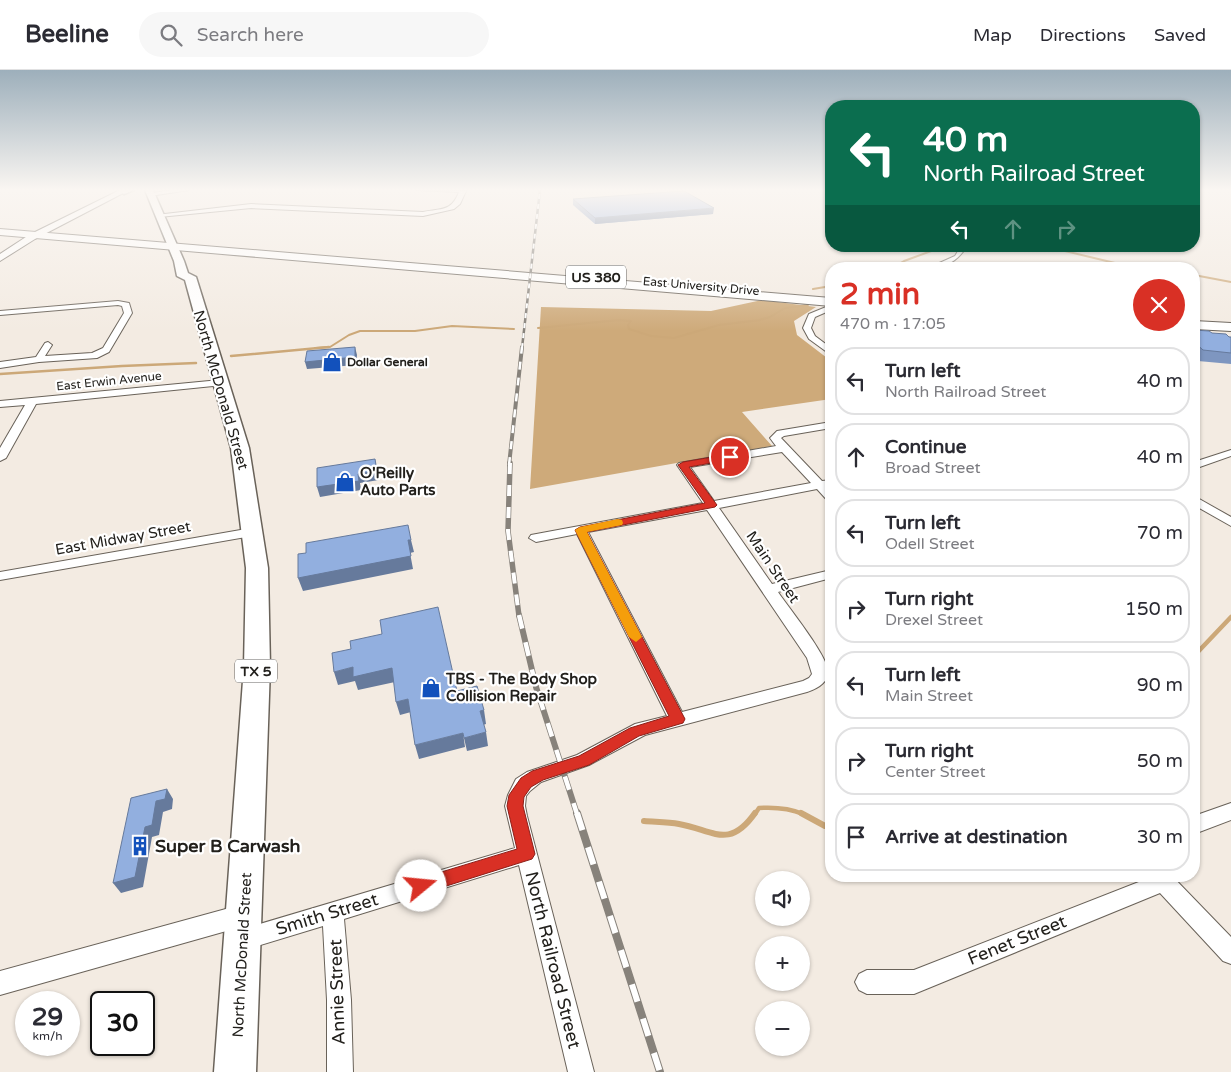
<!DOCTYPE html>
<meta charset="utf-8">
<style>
:root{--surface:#fff;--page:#f7f7f7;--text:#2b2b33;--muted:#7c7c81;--line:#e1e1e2;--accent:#d93025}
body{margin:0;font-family:"Varela Round",sans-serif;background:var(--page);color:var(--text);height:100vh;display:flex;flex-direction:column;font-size:19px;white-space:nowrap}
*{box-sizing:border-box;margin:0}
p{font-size:16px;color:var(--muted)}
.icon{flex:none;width:28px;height:28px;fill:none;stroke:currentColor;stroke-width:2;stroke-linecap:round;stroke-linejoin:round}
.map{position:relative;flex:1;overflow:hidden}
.panel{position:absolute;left:825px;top:192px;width:375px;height:620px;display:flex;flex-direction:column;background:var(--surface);border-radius:20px;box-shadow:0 1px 4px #0004}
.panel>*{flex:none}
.top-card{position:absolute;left:825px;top:30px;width:375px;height:152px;border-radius:20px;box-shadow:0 1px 4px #0004;background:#0b6e4f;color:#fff;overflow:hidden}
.controls{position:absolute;left:755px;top:801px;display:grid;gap:10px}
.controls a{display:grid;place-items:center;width:55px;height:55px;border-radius:50%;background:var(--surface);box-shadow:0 1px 4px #0004;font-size:25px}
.speed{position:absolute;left:15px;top:921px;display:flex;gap:10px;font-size:25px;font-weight:700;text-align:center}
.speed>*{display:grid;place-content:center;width:65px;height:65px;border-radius:50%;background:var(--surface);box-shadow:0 1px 4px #0004;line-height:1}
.speed small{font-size:12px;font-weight:400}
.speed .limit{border:2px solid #111;border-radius:8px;background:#fff;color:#111}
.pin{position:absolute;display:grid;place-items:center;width:42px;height:42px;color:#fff;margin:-21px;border:2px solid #fff;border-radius:50%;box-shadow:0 1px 5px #0007}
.me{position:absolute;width:55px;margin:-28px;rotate:73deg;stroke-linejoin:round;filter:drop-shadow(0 0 4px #0008)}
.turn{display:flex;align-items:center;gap:18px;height:105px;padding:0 15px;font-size:22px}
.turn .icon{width:65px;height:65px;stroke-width:2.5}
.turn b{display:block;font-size:35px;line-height:42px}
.lanes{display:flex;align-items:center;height:48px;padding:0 15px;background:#0003;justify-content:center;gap:25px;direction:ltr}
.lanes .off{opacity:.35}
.round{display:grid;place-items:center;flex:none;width:52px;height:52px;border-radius:26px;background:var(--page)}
.summary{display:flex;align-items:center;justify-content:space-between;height:85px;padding:0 15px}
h1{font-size:30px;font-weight:800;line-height:38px;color:var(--accent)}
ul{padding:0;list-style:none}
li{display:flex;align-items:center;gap:15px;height:68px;margin:0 10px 8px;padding:0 5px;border:2px solid var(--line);border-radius:20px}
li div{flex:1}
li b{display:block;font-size:19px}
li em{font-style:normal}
header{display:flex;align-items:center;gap:30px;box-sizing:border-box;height:70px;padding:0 25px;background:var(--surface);border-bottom:1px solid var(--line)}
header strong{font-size:24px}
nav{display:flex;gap:28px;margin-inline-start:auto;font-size:18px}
.search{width:350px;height:45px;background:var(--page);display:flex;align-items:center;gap:12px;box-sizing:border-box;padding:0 18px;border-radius:28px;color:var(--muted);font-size:19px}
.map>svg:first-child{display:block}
.forest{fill:#ceaa7a}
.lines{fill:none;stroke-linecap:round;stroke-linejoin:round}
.stream-far3{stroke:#cca878;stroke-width:2}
.stream-far2{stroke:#cca878;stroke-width:2.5}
.stream-far1{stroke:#cca878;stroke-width:4.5}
.stream{stroke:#cca878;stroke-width:6}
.minor-casing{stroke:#696259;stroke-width:2}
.tertiary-casing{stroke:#696259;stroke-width:2}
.primary-casing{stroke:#696259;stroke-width:3}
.trunk-casing{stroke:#696259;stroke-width:2}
.minor{fill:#fff;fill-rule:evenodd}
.tertiary{fill:#fff;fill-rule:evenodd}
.primary{fill:#fff;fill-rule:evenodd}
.trunk{fill:#fff;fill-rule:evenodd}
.rail-far4-casing{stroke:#87827b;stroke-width:2.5}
.rail-far3-casing{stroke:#87827b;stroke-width:4}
.rail-far2-casing{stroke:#87827b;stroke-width:5.5}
.rail-far1-casing{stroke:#87827b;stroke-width:6}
.rail-casing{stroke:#87827b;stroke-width:8}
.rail-far4{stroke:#fff;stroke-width:2;stroke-dasharray:5;stroke-linecap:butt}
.rail-far3{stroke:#fff;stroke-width:2.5;stroke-dasharray:8;stroke-linecap:butt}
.rail-far2{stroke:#fff;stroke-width:4;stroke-dasharray:11;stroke-linecap:butt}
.rail-far1{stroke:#fff;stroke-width:4.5;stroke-dasharray:14;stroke-linecap:butt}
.rail{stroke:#fff;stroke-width:6;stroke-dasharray:18;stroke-linecap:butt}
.wall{fill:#7e96c0}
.shaded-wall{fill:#667a9c}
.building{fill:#92afdf;stroke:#667a9c}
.route{fill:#d93025;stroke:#8d1f18}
.slow{fill:#f59e0b}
.labels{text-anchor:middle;stroke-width:4.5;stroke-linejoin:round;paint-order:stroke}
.far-street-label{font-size:12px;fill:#22201c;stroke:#fff}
.far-poi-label{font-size:12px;font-weight:bold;fill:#22201c;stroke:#fff;text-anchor:start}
.shield{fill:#fff;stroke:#646360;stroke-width:1}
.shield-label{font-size:14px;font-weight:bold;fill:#22201c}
.street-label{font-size:15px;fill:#22201c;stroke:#fff}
.poi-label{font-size:15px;font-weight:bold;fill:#22201c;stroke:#fff;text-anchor:start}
.near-poi-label{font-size:18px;font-weight:bold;fill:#22201c;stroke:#fff;text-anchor:start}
.near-street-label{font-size:18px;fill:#22201c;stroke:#fff}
</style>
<header>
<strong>Beeline</strong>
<div class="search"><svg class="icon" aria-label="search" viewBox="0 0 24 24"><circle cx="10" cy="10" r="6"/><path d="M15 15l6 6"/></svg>Search here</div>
<nav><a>Map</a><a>Directions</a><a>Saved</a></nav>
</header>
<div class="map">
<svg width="1231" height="1002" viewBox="0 0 1231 1002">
<rect width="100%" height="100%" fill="#f3ebe2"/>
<!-- forest -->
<path class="forest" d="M762 230 816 237 794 251 797 265 831 291V329L742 342 772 376 530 419 541 237 711 241Z"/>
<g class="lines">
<!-- stream-far3 -->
<path class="stream-far3" d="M1044 176 1115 193H1126L1158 199
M890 199 904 191 945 176
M1194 205 1231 212
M813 219 831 216
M538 258 619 250 631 251 628 255 629 259 651 266 674 268 719 255 760 250 770 247 785 238 808 235
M315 278 330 277 349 265 360 261H415L452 256 514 259"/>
<!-- stream-far2 -->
<path class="stream-far2" d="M231 286 329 277
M0 304 122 296 196 293"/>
<!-- stream-far1 -->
<path class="stream-far1" d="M1194 586 1231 547
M755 744 759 738C775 737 789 738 803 744"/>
<!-- stream -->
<path class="stream" d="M801 743 825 756 831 752
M644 751C656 752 668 752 679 754 713 760 729 780 755 743"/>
<defs>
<path id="minor" d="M171 120H189L150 126 147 124Z
M417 120 466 121 460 134 454 139 423 146 251 138 159 147 156 145 251 134 423 142C442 138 451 142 459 122Z
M961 176H967C958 191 944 199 926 199L955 186Z
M118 231 129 233 132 243 109 282 97 288 39 292 0 298V292L36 287 45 273 48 272 52 275 45 286 92 283 103 278 124 243 122 236 118 235 0 245V241Z
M831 235V240L815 247 811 258 815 266 831 278V285L809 269 803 258 809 244Z
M220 310 225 313 223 315 36 334 6 388 0 391V378L25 335 0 337V331Z
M831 352V358L784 366 781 368 822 411 831 410V416L828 417 831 420V431L827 430 817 419 719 438 772 514 831 500V508L778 522C788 537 828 586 828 602 828 613 816 619 807 622L645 665 589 695 541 712 530 721 526 726 525 736 527 746 594 1002H568L519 795 344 849 351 930 353 1002H327V930L323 856 244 880 236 877 233 869 236 861 515 778 505 736 508 725 516 709 527 702 577 685 635 654 667 646 577 464 536 472 529 468 531 465 703 433 677 395 679 393 776 376 770 368 777 361ZM782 382 811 413 714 431 690 397ZM707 440 807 588 812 604 809 608 803 611 682 642 588 462Z
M1231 380V386L1194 399V392Z
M1194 426 1231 447V456L1194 435Z
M252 458 257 459 258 462 257 465 0 510V502Z
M1231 733V750L1194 764V746Z
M1149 806H1172L1231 867V894L1223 891 1160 823 914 924H867L859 920 855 912 859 904 867 900H914L1149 808Z
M244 834 252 837 255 845 252 853 244 856 0 925V901Z"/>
<path id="tertiary" d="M120 120H129L35 169 0 191V184L29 165Z"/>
<path id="primary" d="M134 120 124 124 120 121V120Z
M145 120H153L184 191 188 203 196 207 249 378 268 498 270 597 256 1002H214L244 597 246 498 231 378 185 210 177 206 174 191Z"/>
<path id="trunk" d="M0 159 831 228V236L0 165Z
M1194 251 1231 253V261L1194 259Z"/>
</defs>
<!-- minor casing -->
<use href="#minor" class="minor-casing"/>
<!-- tertiary casing -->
<use href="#tertiary" class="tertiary-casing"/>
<!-- primary casing -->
<use href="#primary" class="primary-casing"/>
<!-- trunk casing -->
<use href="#trunk" class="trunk-casing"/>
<!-- minor -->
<use href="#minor" class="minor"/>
<!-- tertiary -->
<use href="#tertiary" class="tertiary"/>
<!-- primary -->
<use href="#primary" class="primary"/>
<!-- trunk -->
<use href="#trunk" class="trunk"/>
<defs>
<path id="rail-far4" d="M522 278 540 120"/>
<path id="rail-far3" d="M509 395 522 277"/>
<path id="rail-far2" d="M510 393 508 461 519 546"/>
<path id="rail-far1" d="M519 545 536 617 577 744"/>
<path id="rail" d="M577 743 660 1002"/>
</defs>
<!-- rail-far4 casing -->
<use href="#rail-far4" class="rail-far4-casing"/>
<!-- rail-far3 casing -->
<use href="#rail-far3" class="rail-far3-casing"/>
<!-- rail-far2 casing -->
<use href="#rail-far2" class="rail-far2-casing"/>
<!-- rail-far1 casing -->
<use href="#rail-far1" class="rail-far1-casing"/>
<!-- rail casing -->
<use href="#rail" class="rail-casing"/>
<!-- rail-far4 -->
<use href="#rail-far4" class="rail-far4"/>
<!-- rail-far3 -->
<use href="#rail-far3" class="rail-far3"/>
<!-- rail-far2 -->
<use href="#rail-far2" class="rail-far2"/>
<!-- rail-far1 -->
<use href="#rail-far1" class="rail-far1"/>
<!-- rail -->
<use href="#rail" class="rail"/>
</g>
<!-- wall -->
<path class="wall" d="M573 129 713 144 595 154 573 135Z
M1194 260 1231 267V294L1198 291 1194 286Z"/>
<!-- shaded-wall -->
<path class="shaded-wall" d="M714 138 713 144 595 154V148Z
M355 277 357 285 356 295 307 299 305 292Z
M375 389 379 410 360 413 361 420 320 427 317 417 358 404Z
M408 470H411L414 482 410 483 413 499 303 521 298 508Z
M353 597 392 598 395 612 358 620 355 611 338 615 334 602Z
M408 629 411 642 400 645 396 632Z
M484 640 486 654 483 655 480 641Z
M486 662 488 676 467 681 464 668Z
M463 663 465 677 419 689 415 675Z
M167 719 173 729 172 739 163 742 159 765 152 767 143 817 121 823 113 813 145 757 156 731Z"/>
<!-- building -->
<path class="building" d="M684 121 714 138 595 148 573 129Z
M1194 260 1209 261 1212 263 1226 264 1229 267H1231V283L1203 280 1194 272Z
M355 277V287L305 292 307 281Z
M375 389 377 401 358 404 359 411 317 417V398Z
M408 455 411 470H408L411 486 298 508V484L306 483V473Z
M438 537 457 621 477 616 484 640 480 641 486 662 464 668 463 663 415 675 408 629 396 632 392 598 353 607V597L334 602 332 583 351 579 350 571 382 564 380 550Z
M167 719 165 729 156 731 152 755 145 757 135 807 113 813 131 728Z"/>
<!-- sky -->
<linearGradient id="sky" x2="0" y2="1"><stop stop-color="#9dafbb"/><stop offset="0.46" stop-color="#faf6f2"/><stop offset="1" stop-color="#faf6f2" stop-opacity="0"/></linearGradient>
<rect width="1231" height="261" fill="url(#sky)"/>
<!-- route -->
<path class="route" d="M730 384 735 387 734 389 689 397 717 435 715 437 587 462 685 649 683 653 639 666 589 695 543 710 531 717 524 727 523 736 535 784 532 789 421 824 415 822 412 816 415 810 517 779 507 736 509 725 521 708 532 701 579 686 630 658 669 646 575 460 580 457 705 433 678 395 683 392Z"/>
<!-- slow -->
<path class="slow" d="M618 449 622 450 623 453 622 455 587 462 642 567 636 572 629 567 575 460 580 457Z"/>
<!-- icons -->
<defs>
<symbol id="shop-bare" viewBox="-9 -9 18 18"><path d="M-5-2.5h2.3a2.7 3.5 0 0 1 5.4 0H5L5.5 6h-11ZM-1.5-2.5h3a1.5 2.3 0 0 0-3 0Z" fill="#1251bc" stroke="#fff" stroke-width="2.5" paint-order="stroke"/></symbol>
<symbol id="building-bare" viewBox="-9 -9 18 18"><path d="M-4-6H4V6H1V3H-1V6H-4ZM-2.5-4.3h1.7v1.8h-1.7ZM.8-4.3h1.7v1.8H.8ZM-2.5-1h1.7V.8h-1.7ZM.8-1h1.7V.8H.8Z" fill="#1251bc" stroke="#fff" stroke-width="2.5" paint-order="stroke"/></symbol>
</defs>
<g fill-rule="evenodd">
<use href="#shop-bare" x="318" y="278" width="28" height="28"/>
<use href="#shop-bare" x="331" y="398" width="28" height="28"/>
<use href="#shop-bare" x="417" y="604" width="28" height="28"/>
<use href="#building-bare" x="126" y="762" width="28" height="28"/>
</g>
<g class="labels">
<!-- far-street labels -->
<g class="far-street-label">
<text transform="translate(701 216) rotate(5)" y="4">East University Drive</text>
<text transform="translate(109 311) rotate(-6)" y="4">East Erwin Avenue</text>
</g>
<!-- far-poi labels -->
<g class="far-poi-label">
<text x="347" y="296">Dollar General</text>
</g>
<!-- shield labels -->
<g class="shield">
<rect x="566" y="195.5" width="60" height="23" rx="4"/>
<rect x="235" y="589.5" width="42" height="23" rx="4"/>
</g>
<g class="shield-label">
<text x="596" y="212">US 380</text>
<text x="256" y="606">TX 5</text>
</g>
<!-- street labels -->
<g class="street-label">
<text transform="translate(221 320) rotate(74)" y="5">North McDonald Street</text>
<text transform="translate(123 468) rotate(-10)" y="5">East Midway Street</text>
<text transform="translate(773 497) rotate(56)" y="5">Main Street</text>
<text transform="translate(242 885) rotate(-87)" y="5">North McDonald Street</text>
</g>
<!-- poi labels -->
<g class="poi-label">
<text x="360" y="408">O'Reilly<tspan x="360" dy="17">Auto Parts</tspan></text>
<text x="446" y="614">TBS - The Body Shop<tspan x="446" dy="17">Collision Repair</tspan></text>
</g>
<!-- near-poi labels -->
<g class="near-poi-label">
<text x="155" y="782">Super B Carwash</text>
</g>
<!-- near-street labels -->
<g class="near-street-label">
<text transform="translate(327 844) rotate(-17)" y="6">Smith Street</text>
<text transform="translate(1017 870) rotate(-22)" y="6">Fenet Street</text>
<text transform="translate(553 890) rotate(76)" y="6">North Railroad Street</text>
<text transform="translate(337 922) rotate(-92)" y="6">Annie Street</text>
</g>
</g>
</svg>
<div class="controls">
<a><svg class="icon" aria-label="sound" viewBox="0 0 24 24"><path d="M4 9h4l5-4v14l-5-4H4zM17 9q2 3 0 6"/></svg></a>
<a>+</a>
<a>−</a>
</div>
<div class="speed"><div>29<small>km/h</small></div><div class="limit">30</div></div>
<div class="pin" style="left:730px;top:387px;background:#d93025"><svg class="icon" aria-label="arrive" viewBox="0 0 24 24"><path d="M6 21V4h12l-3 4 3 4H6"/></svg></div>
<svg class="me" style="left:421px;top:816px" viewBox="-20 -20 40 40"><circle r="19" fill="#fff"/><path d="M0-13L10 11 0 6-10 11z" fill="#d93025"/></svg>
<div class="top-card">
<div class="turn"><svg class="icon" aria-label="left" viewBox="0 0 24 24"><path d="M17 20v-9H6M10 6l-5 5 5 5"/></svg><div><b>40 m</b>North Railroad Street</div></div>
<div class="lanes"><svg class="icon" aria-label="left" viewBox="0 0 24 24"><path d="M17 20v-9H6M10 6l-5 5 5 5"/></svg><svg class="icon off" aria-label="ahead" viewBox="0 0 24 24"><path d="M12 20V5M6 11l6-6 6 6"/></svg><svg class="icon off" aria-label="right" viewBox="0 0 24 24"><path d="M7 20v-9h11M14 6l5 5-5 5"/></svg></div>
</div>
<section class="panel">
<div class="summary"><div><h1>2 min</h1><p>470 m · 17:05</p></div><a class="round" style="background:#d93025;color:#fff"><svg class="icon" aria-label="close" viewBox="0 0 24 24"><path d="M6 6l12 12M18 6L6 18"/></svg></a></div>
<ul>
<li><svg class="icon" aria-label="left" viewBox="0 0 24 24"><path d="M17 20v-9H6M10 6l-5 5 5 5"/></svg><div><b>Turn left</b><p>North Railroad Street</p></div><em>40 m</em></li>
<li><svg class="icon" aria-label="ahead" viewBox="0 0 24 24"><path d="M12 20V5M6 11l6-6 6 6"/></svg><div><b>Continue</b><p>Broad Street</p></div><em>40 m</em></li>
<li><svg class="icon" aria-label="left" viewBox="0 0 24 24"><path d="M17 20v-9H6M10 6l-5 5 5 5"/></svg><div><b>Turn left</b><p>Odell Street</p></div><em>70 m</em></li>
<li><svg class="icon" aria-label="right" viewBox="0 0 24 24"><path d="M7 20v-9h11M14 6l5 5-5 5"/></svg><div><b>Turn right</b><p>Drexel Street</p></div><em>150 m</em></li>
<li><svg class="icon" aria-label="left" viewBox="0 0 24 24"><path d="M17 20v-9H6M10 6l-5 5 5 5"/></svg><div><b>Turn left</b><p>Main Street</p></div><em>90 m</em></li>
<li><svg class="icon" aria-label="right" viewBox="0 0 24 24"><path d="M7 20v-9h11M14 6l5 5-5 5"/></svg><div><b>Turn right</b><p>Center Street</p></div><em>50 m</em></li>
<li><svg class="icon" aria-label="arrive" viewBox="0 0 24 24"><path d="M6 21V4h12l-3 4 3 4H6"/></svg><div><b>Arrive at destination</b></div><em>30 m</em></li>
</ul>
</section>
</div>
